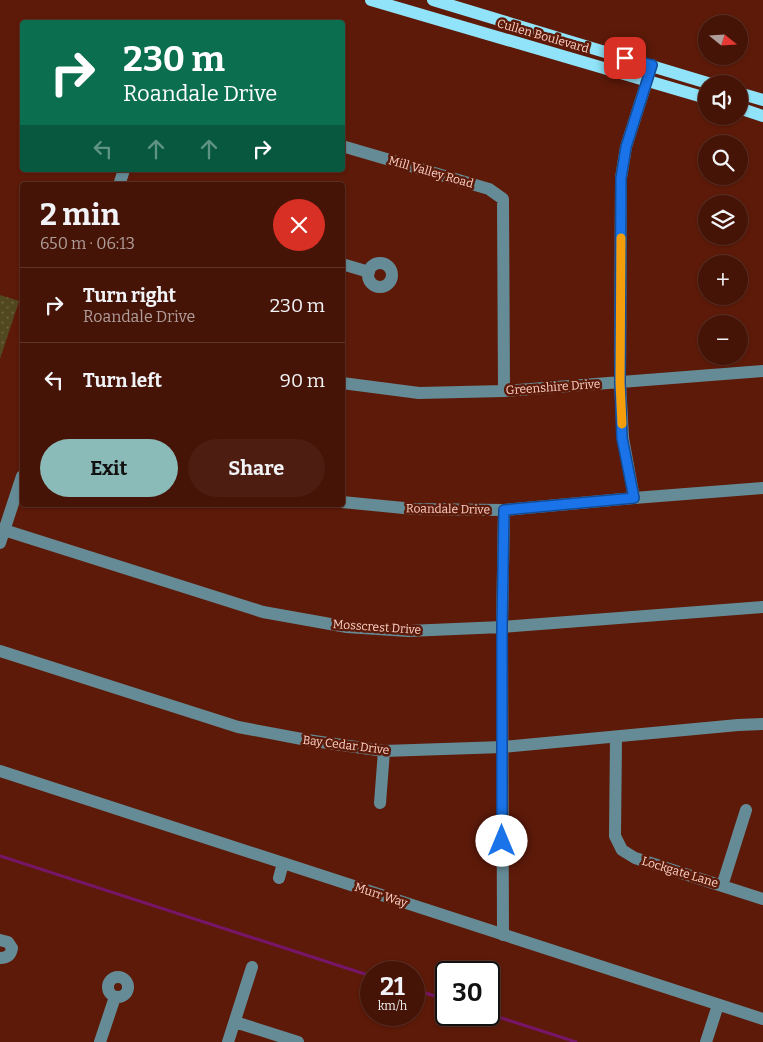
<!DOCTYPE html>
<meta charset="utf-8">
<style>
:root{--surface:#461407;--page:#4d1d11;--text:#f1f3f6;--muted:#b09e9b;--line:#5e3328;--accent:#8bbbb9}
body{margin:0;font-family:Bitter,serif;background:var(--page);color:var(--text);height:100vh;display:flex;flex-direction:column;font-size:19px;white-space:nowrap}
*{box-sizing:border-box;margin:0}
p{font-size:16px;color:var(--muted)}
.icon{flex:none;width:28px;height:28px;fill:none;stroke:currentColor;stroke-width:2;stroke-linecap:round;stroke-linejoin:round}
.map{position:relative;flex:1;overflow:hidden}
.side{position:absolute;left:20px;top:182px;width:325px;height:325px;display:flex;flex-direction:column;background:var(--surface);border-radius:5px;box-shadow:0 1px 4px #0004,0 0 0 1px var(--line)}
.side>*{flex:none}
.banner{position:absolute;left:20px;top:20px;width:325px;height:152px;border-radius:5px;box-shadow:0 1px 4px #0004,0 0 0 1px var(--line);background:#0b6e4f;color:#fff;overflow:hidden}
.needle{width:32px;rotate:108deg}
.buttons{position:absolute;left:698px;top:15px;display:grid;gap:10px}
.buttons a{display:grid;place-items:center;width:50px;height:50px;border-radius:50%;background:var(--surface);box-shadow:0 1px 4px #0004,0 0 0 1px var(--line);font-size:25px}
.speed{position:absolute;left:360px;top:961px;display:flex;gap:10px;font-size:25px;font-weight:700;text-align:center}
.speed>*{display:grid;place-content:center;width:65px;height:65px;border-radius:50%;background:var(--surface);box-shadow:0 1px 4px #0004,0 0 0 1px var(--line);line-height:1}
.speed small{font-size:12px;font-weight:400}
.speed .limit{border:2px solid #111;border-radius:8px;background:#fff;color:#111}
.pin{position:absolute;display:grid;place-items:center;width:42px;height:42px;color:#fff;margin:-21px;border-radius:10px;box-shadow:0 2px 8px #0006}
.me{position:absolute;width:55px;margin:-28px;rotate:0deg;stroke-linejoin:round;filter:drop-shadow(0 0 4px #0008)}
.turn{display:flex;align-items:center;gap:18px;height:105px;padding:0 20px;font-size:22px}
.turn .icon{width:65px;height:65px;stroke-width:2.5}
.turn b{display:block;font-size:35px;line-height:42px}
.lanes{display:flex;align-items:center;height:48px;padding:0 20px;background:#0003;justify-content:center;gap:25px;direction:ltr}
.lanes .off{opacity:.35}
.round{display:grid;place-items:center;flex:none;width:52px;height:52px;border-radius:26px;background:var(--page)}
.summary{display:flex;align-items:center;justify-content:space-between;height:85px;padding:0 20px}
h1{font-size:30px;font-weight:700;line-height:38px}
.action{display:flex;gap:10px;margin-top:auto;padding:10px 20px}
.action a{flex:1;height:58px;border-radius:30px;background:var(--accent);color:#111;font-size:20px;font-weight:700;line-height:58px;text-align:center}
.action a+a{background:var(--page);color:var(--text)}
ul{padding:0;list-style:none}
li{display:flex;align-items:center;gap:15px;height:75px;padding:0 20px;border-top:1px solid var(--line)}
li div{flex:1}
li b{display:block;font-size:19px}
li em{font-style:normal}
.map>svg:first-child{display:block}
.park{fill:url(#park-dots)}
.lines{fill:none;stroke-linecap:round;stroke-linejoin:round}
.stream{stroke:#771668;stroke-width:3}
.minor{stroke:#658c96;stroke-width:12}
.major{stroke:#90e3f8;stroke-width:12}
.route-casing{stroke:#114b97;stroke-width:12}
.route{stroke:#1a73e8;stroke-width:9}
.slow{stroke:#f59e0b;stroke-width:9}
.labels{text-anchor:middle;stroke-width:5;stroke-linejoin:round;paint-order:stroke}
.street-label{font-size:12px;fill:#fbd1c6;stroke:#5d1a09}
</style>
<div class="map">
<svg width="763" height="1042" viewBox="0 0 763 1042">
<defs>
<pattern id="park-dots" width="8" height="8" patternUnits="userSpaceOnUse" patternTransform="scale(1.25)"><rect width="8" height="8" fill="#524820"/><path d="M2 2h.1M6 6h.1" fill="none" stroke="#6c613f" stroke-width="1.8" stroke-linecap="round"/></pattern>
</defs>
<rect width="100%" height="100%" fill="#5d1a09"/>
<!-- park -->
<path class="park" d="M0 295 19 301 0 359Z"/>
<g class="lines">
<!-- stream -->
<path class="stream" d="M0 856 371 976
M414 989 446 1000
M489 1014 576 1042"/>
<!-- minor -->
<path class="minor" d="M342 146 489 189 503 199 504 391
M119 185 124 170
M368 275a12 12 0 1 1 24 0a12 12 0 1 1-24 0Z
M342 264 369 272
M342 383 419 393 504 391 763 371
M634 498 623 438 620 382 621 178 626 147 652 65
M342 502 414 509 504 510 634 498 763 488
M4 530 263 612 347 627 408 631 502 627 763 607
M0 543 22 476
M0 651 238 727 307 740 384 751 503 747 738 725 763 724
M616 738 615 836 622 850 635 858 763 899
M0 771 763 1019
M380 803 384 751
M279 878 283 863
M722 886 746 810
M503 935 502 627 504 510
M0 940 8 942 12 948C11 955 7 958 0 958
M108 987a10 10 0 1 1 20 0a10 10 0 1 1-20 0Z
M235 1022 298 1042
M100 1042 115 997
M228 1042 252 967
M706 1042 718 1005"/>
<!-- major -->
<path class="major" d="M371 0 706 98
M433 0 711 84
M739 93 763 100
M739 108 763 116"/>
</g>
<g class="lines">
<defs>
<path id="route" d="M502 841V627L504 510 634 498 622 438 620 382 621 178 626 147 652 65 625 58"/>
</defs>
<!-- route casing -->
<use href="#route" class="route-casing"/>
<!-- route -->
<use href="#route" class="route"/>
<!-- slow -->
<path class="slow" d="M621 238 620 382 622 424"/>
</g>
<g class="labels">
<!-- street labels -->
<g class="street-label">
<text transform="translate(543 36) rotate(16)" y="4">Cullen Boulevard</text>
<text transform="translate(431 172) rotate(16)" y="4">Mill Valley Road</text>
<text transform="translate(553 387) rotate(-4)" y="4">Greenshire Drive</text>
<text transform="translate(448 509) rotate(1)" y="4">Roandale Drive</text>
<text transform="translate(377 627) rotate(4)" y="4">Mosscrest Drive</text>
<text transform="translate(346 745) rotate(7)" y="4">Bay Cedar Drive</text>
<text transform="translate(680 872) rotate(17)" y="4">Lockgate Lane</text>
<text transform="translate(381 895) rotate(18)" y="4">Murr Way</text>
</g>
</g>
</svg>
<div class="buttons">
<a><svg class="needle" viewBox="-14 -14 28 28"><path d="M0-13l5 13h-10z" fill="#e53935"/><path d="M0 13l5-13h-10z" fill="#b09e9b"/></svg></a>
<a><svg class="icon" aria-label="sound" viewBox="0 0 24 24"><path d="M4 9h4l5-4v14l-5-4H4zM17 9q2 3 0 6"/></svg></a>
<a><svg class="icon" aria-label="search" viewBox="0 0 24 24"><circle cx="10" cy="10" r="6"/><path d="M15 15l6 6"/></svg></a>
<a><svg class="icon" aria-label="layers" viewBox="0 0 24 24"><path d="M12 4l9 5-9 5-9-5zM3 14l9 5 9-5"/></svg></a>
<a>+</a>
<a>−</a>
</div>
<div class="speed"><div>21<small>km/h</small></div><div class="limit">30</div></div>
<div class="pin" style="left:625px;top:58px;background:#d93025"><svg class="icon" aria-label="arrive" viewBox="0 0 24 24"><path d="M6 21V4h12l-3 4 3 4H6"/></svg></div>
<svg class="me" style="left:502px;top:841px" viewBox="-20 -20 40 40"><circle r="19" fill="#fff"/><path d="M0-13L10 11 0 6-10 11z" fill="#1a73e8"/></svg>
<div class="banner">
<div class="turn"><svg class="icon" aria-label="right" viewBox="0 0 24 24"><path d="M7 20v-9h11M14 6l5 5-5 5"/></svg><div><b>230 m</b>Roandale Drive</div></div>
<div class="lanes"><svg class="icon off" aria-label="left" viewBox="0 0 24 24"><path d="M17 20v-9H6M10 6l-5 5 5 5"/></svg><svg class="icon off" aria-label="ahead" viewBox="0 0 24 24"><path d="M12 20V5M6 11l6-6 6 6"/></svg><svg class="icon off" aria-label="ahead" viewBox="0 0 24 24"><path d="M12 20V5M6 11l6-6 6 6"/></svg><svg class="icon" aria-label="right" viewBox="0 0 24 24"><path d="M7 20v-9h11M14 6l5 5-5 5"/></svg></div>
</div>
<section class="side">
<div class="summary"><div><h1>2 min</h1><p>650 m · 06:13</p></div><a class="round" style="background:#d93025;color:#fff"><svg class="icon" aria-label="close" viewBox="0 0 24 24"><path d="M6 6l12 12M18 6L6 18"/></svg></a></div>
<ul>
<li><svg class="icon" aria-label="right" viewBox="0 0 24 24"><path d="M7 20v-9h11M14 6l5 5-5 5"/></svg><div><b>Turn right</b><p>Roandale Drive</p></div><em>230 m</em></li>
<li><svg class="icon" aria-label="left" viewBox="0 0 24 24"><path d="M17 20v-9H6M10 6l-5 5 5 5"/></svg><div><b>Turn left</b></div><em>90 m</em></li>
</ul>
<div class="action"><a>Exit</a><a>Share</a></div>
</section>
</div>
